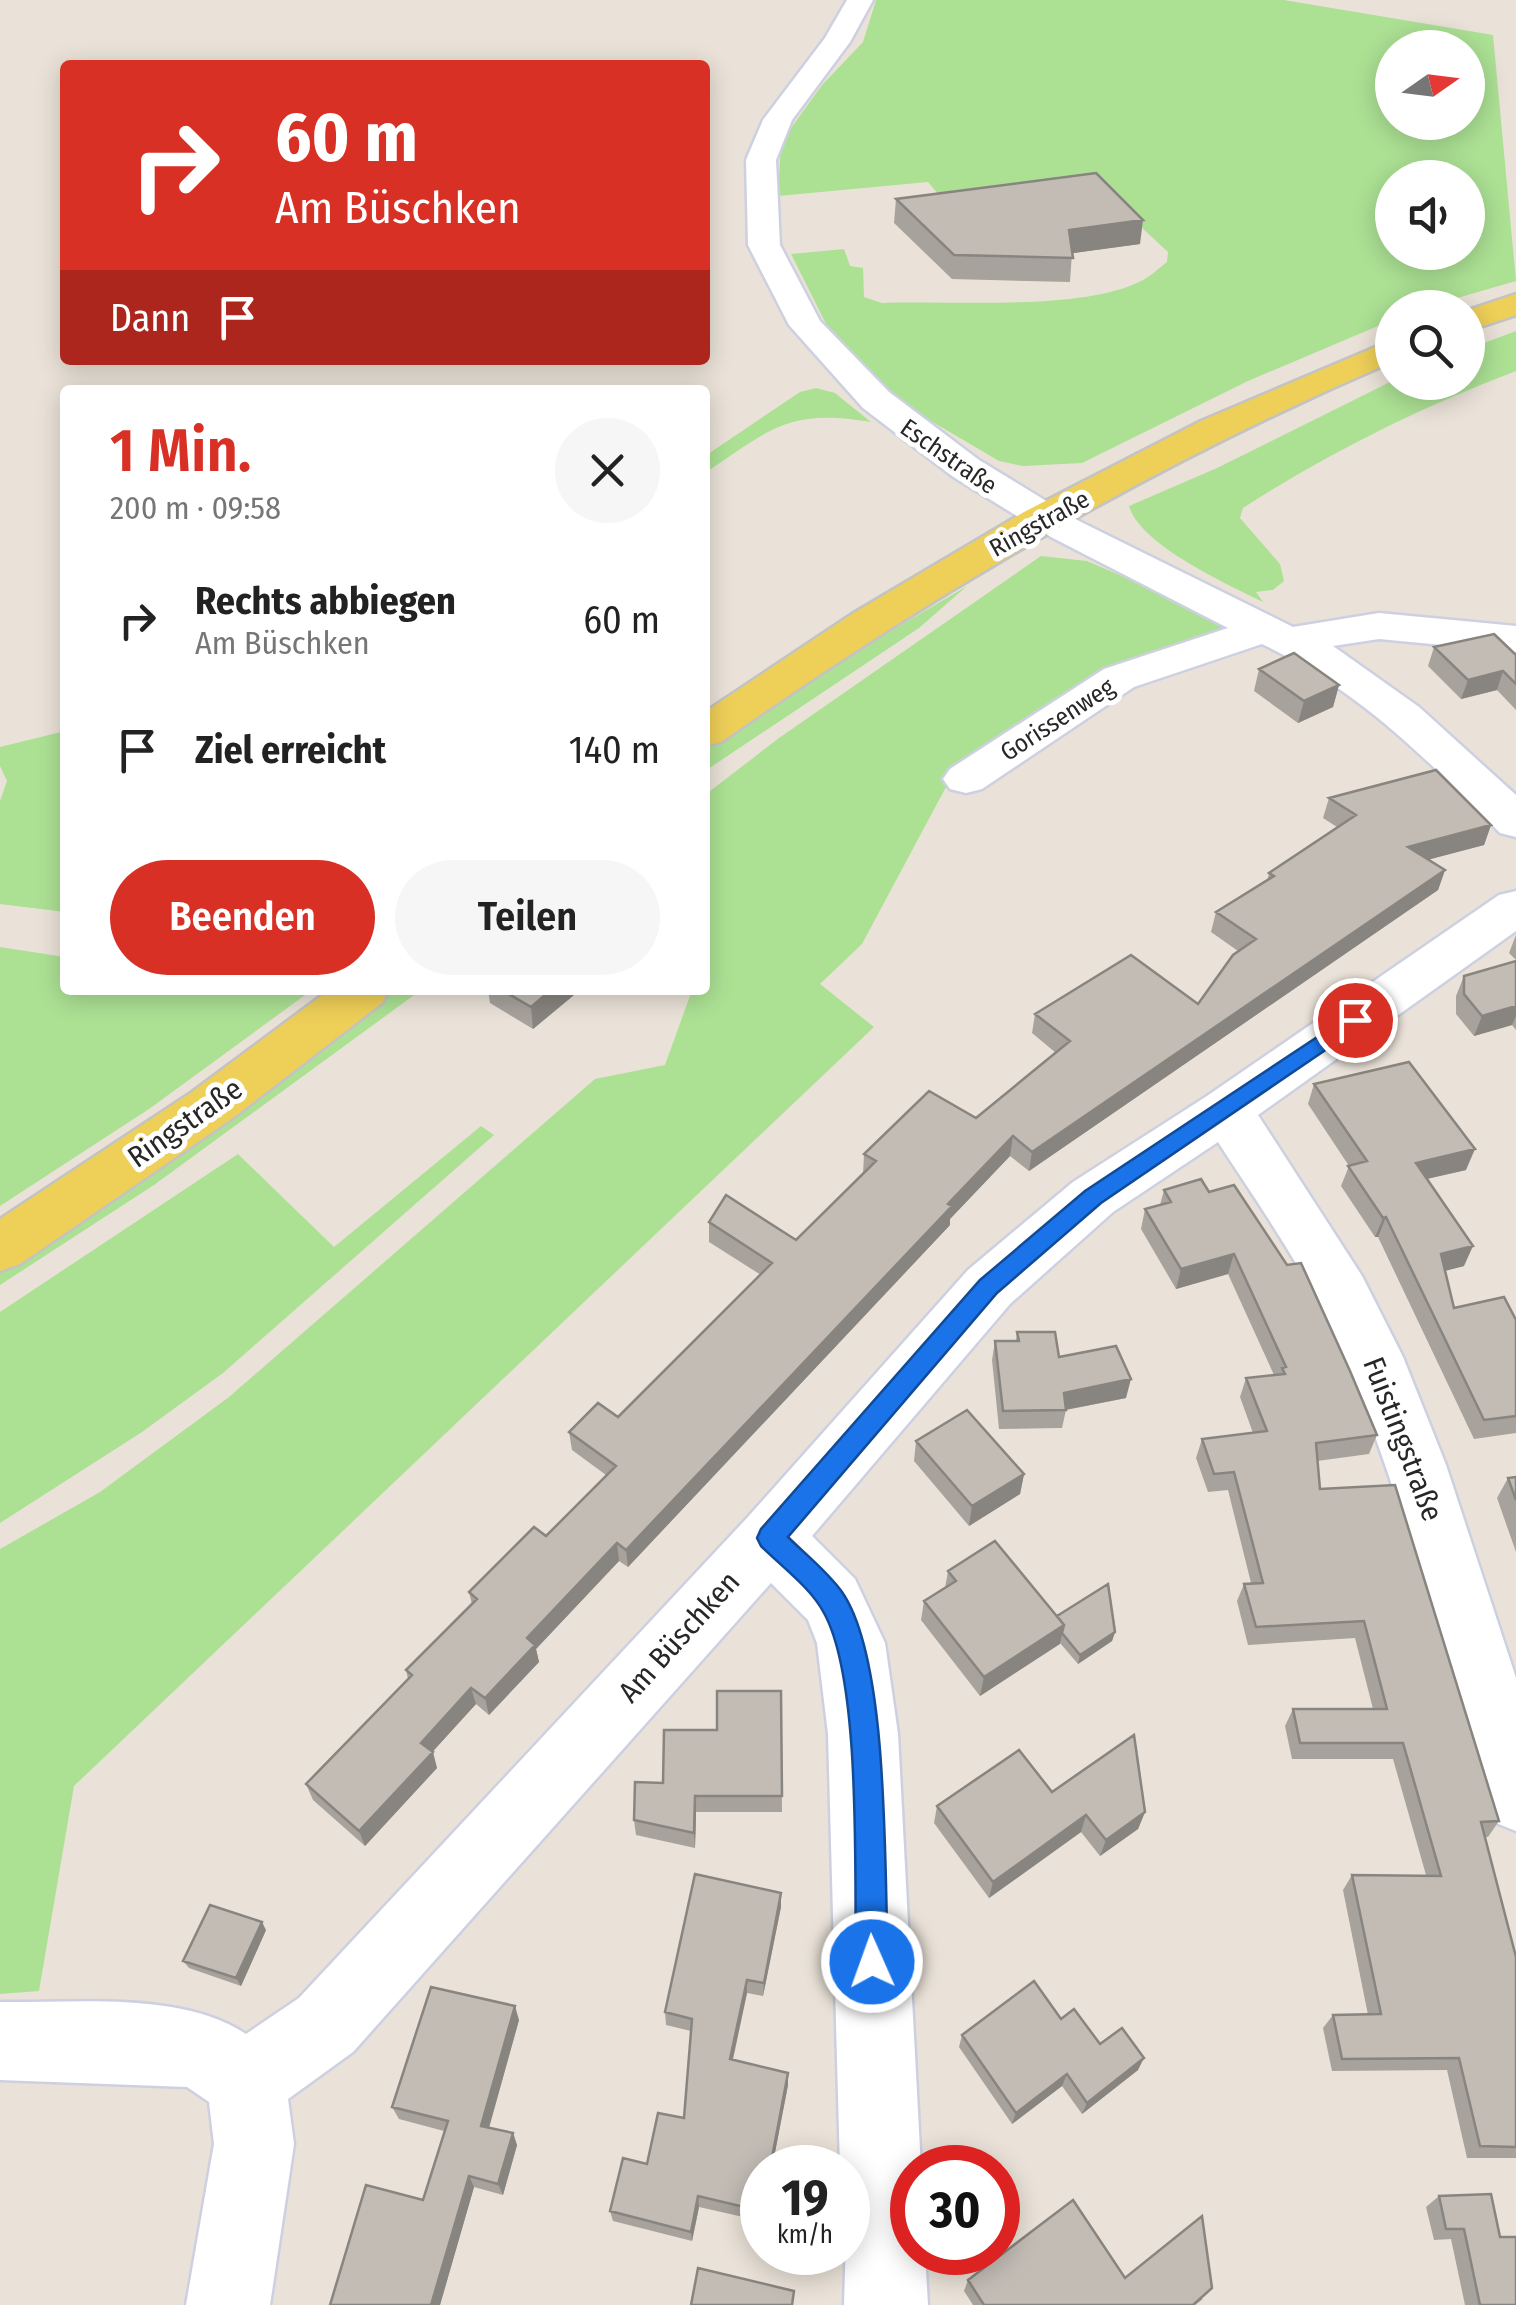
<!DOCTYPE html>
<html lang="de">
<meta charset="utf-8">
<style>
:root{--surface:#fff;--page:#f6f6f6;--text:#222;--muted:#767676;--accent:#d93025}
body{margin:0;font-family:"Fira Sans Condensed",sans-serif;background:var(--page);color:var(--text);height:100vh;display:flex;flex-direction:column;font-size:38px;white-space:nowrap}
*{box-sizing:border-box;margin:0}
p{font-size:32px;color:var(--muted)}
.icon{flex:none;width:55px;height:55px;fill:none;stroke:currentColor;stroke-width:2;stroke-linecap:round;stroke-linejoin:round}
.map{position:relative;flex:1;overflow:hidden}
.panel{position:absolute;left:60px;top:385px;width:650px;height:610px;display:flex;flex-direction:column;background:var(--surface);border-radius:10px;box-shadow:0 5px 25px #0003}
.panel>*{flex:none}
.banner{position:absolute;left:60px;top:60px;width:650px;height:305px;border-radius:10px;box-shadow:0 5px 25px #0003;background:#d93025;color:#fff;overflow:hidden}
.needle{width:65px;rotate:76deg}
.buttons{position:absolute;left:1375px;top:30px;display:grid;gap:20px}
.buttons a{display:grid;place-items:center;width:110px;height:110px;border-radius:50%;background:var(--surface);box-shadow:0 5px 25px #0003;font-size:50px}
.speed{position:absolute;left:740px;top:2145px;display:flex;gap:20px;font-size:50px;font-weight:700;text-align:center}
.speed>*{display:grid;place-content:center;width:130px;height:130px;border-radius:50%;background:var(--surface);box-shadow:0 5px 25px #0003;line-height:1}
.speed small{font-size:25px;font-weight:400}
.speed .limit{border:15px solid #d22;background:#fff;color:#111}
.pin{position:absolute;display:grid;place-items:center;width:85px;height:85px;color:#fff;margin:-42px;border:5px solid #fff;border-radius:50%;box-shadow:0 2px 10px #0007}
.me{position:absolute;width:110px;margin:-55px;rotate:358deg;stroke-linejoin:round;filter:drop-shadow(0 0 8px #0008)}
.turn{display:flex;align-items:center;gap:35px;height:210px;padding:0 50px;font-size:45px}
.turn .icon{width:130px;height:130px;stroke-width:2.5}
.turn b{display:block;font-size:70px;line-height:85px}
.then{display:flex;align-items:center;height:95px;padding:0 50px;background:#0003;gap:20px;font-size:38px}
.round{display:grid;place-items:center;flex:none;width:105px;height:105px;border-radius:52px;background:var(--page)}
.overview{display:flex;align-items:center;justify-content:space-between;height:170px;padding:0 50px}
h1{font-size:60px;font-weight:600;line-height:75px;color:var(--accent)}
.cta{display:flex;gap:20px;margin-top:auto;padding:20px 50px}
.cta a{flex:1;height:115px;border-radius:60px;background:var(--accent);color:#fff;font-size:40px;font-weight:600;line-height:115px;text-align:center}
.cta a+a{background:var(--page);color:var(--text)}
ul{padding:0;list-style:none}
li{display:flex;align-items:center;gap:30px;height:130px;padding:0 50px}
li div{flex:1}
li b{display:block;font-size:38px}
li em{font-style:normal}
.map>svg:first-child{display:block}
.green{fill:#ace194;fill-rule:evenodd}
.lines{fill:none;stroke-linecap:round;stroke-linejoin:round}
.minor-casing{stroke:#cdd0e0;stroke-width:5}
.major-casing{stroke:#c3c3c3;stroke-width:5}
.minor{fill:#fff;fill-rule:evenodd}
.major{fill:#eecf58;fill-rule:evenodd}
.wall{fill:#a7a29c}
.shaded-wall{fill:#88847f}
.building{fill:#c2bcb5;stroke:#88847f;stroke-width:2.5}
.route{fill:#1a73e8;stroke:#114b97;stroke-width:2.5}
.labels{text-anchor:middle;stroke-width:10;stroke-linejoin:round;paint-order:stroke}
.far-street-label{font-size:25px;fill:#272727;stroke:#fff}
.street-label{font-size:30px;fill:#272727;stroke:#fff}
</style>
<div class="map">
<svg width="1516" height="2305" viewBox="0 0 1516 2305">
<rect width="100%" height="100%" fill="#eae2d8"/>
<!-- green -->
<path class="green" d="M876 0H1284L1493 35 1516 281 1426 307 1392 308V320L1248 381 1082 463 1023 466 999 461 897 401 833 338 791 254 844 249 850 266 863 268 864 297 882 303C951 300 1083 312 1143 280 1151 276 1159 268 1167 262L1168 252 1101 190 952 210 928 182 778 196 781 142 822 85 863 42ZM1392 48H1468V122H1392ZM1392 178H1468V252H1392Z
M1516 331V371C1421 407 1328 453 1243 508L1240 518 1280 564 1284 581 1273 590 1256 592 1263 602C1227 584 1140 545 1129 506L1217 468 1392 381 1468 382V349Z
M816 388 835 393 871 422C788 408 771 429 705 473V456L800 392Z
M1041 556 1087 561 1240 627 954 772 862 944 820 984 874 1027 74 1786 39 1991 0 1994V1549L100 1492 229 1397 595 1079 665 1065 691 993 687 990H705V795L779 738Z
M967 586 919 628 705 771V751L859 650Z
M65 731V912L0 904V801L7 781 0 766V747Z
M0 947 65 957V990H312L149 1109 0 1206Z
M392 990H421L154 1185 0 1285V1268L317 1048Z
M481 1126 494 1135 223 1373 142 1432 0 1523V1312L238 1154 334 1247Z"/>
<g class="lines">
<defs>
<path id="minor" d="M847 0H873L850 42 792 120 776 160 780 245 820 321 889 392 979 460 1079 521 1293 627 1379 613 1516 626V652L1379 639 1333 646 1419 707 1516 795V837L1500 833C1425 757 1359 690 1262 644L1134 687 982 789 966 793 950 789 943 779 950 769 1104 669 1228 628 1051 537 952 476 863 408 789 325 748 245 746 160 763 120 825 38Z
M1516 891V931L1258 1115 1362 1276 1403 1357 1446 1465 1516 1678V1831L1491 1821 1480 1796C1437 1638 1399 1474 1329 1325 1298 1260 1257 1202 1218 1142L1113 1212 1010 1304 812 1536 855 1579 885 1643 898 1734 921 2168H912V2252H925L928 2305H844L848 2168H840L828 1734 817 1643 808 1620 771 1583 353 2052 288 2099 294 2144 270 2305H186L214 2144 209 2102 187 2087 0 2080V2002C76 2003 182 1991 246 2034L299 1998 747 1518 968 1270 1073 1182 1207 1096 1499 895Z"/>
<path id="major" d="M1516 294V315L1468 331V310Z
M1392 340V362C1154 464 933 593 721 742L705 746V712L852 614 1024 512 1201 421Z
M329 990H389L382 1003 230 1120 20 1264 0 1271V1219L192 1092Z"/>
</defs>
<!-- minor casing -->
<use href="#minor" class="minor-casing"/>
<!-- major casing -->
<use href="#major" class="major-casing"/>
<!-- minor -->
<use href="#minor" class="minor"/>
<!-- major -->
<use href="#major" class="major"/>
</g>
<!-- wall -->
<path class="wall" d="M896 199 1140 244 1072 253 1070 282 952 279 894 223Z
M1434 647 1516 655V710L1497 690 1461 699 1428 666Z
M1259 669 1339 685 1333 707 1298 723 1254 691Z
M1329 798 1491 825 1484 845 1429 859 1445 870 1438 890 1029 1171 1010 1156 950 1219V1225L628 1567 619 1561 536 1649 539 1662 489 1715 476 1704 432 1752 437 1768 365 1846 313 1800 306 1784 408 1679 406 1670 472 1604 469 1592 546 1536 606 1475 572 1450 569 1432 618 1417 761 1275 709 1242V1222L796 1240 863 1174 864 1154 976 1118 1056 1053 1032 1033 1035 1014 1198 1004 1238 951 1211 932 1216 912 1267 881 1269 873 1337 827 1323 818Z
M1516 935V960L1509 953Z
M1516 961V1030L1512 1025 1474 1036 1456 1014V996L1464 976Z
M488 990H580L533 1029 490 1003Z
M1314 1084 1466 1170 1427 1179 1464 1266 1445 1271 1454 1308 1516 1320V1433L1474 1439 1378 1237H1375L1341 1186 1349 1166 1308 1104Z
M1164 1190 1209 1192 1377 1435 1369 1454 1317 1461 1320 1489 1499 1821 1488 1837H1484L1516 1957V2158H1467L1447 2070 1332 2071 1323 2028 1333 2015H1368L1343 1890 1352 1875H1426L1393 1759H1292L1285 1726 1293 1709H1373L1355 1638 1248 1645 1237 1601 1244 1584 1251 1583 1228 1490 1208 1492 1196 1458 1202 1439 1253 1433 1240 1397 1246 1378 1274 1375 1228 1274 1176 1289 1141 1229 1145 1209 1160 1205Z
M1017 1332 1059 1357 1126 1398 1066 1410 1062 1428 999 1429 992 1360 995 1341H1016Z
M916 1441 1024 1474 1020 1494 969 1526 914 1461Z
M1516 1477V1552L1497 1498 1508 1478Z
M948 1571 1057 1616 1115 1632 1112 1641 1078 1664 1060 1643 980 1696 921 1620 924 1601 945 1588Z
M781 1691 782 1812H696L695 1848 636 1835 634 1820 663 1783 717 1730Z
M1052 1792 1145 1812 1138 1829 1100 1856 1081 1832 989 1898 934 1823 937 1806Z
M781 1893V1907L763 1996 747 1993 733 2060 788 2073V2085L772 2168H762L761 2221 699 2207 692 2241 613 2221 610 2211 684 2118 691 2031 666 2025 665 2012Z
M266 1930 241 1986 189 1968 183 1961Z
M1061 2019 1138 2070 1082 2114 1062 2086 1012 2124 959 2047 962 2035Z
M519 2020 489 2128 513 2133 517 2145 503 2195 474 2187 440 2305H330L423 2200 444 2131 399 2119 392 2107Z
M1439 2196 1500 2237 1516 2305H1465L1451 2239 1434 2240 1426 2207Z
M1125 2278 1203 2299 1195 2305H973L964 2291 968 2280Z"/>
<!-- shaded-wall -->
<path class="shaded-wall" d="M1143 220 1140 244 1067 254 1069 230Z
M1503 671 1497 690 1461 699 1468 680Z
M1339 685 1333 707 1298 723 1304 701Z
M1491 825 1484 845 1401 867 1408 847Z
M1445 870 1438 890 1029 1171 1032 1152Z
M551 990H580L533 1029 531 1007Z
M1516 1006V1016L1512 1025 1474 1036 1482 1016Z
M1013 1136 1010 1156 950 1219V1225L628 1567 626 1550Z
M1475 1149 1466 1170 1408 1183 1416 1163Z
M1386 1217 1378 1237H1375L1383 1218Z
M1473 1246 1464 1266 1432 1274 1441 1254Z
M1234 1254 1228 1274 1176 1289 1181 1269Z
M1131 1379 1126 1398 1064 1410V1393Z
M1024 1474 1020 1494 969 1526 972 1506Z
M617 1543 619 1561 536 1649 539 1662 489 1715 485 1698 527 1638Z
M1064 1625 1060 1644 980 1696 984 1677Z
M1115 1632 1112 1641 1078 1664 1080 1655Z
M471 1688 476 1704 426 1759 421 1743Z
M433 1752 437 1768 365 1846 359 1831Z
M695 1796 696 1812 695 1848 694 1833Z
M1145 1812 1138 1829 1100 1856 1106 1840Z
M1086 1815 1081 1832 989 1898 993 1882Z
M781 1893V1907L763 1996 764 1983Z
M262 1922 266 1930 241 1986 236 1978Z
M747 1980V1993L730 2071V2059Z
M515 2006 519 2020 486 2138 481 2126Z
M1144 2058 1138 2070 1082 2114 1087 2103Z
M788 2073V2085L772 2168H770Z
M1067 2074 1062 2086 1012 2124 1016 2113Z
M513 2133 517 2145 503 2195 498 2184Z
M469 2176 474 2187 440 2305H431Z
M698 2196 699 2207 692 2241 691 2232Z"/>
<!-- building -->
<path class="building" d="M1096 173 1143 220 1069 230 1073 258 954 255 896 199Z
M1494 634 1516 655V684L1503 671 1468 680 1434 647Z
M1294 653 1339 685 1304 701 1259 669Z
M1436 770 1491 825 1408 847 1445 870 1032 1152 1013 1136 948 1204 952 1206 626 1550 617 1543 527 1638 535 1645 485 1698 471 1688 421 1743 433 1752 359 1831 306 1784 412 1675 406 1670 477 1599 469 1592 534 1527 546 1536 616 1466 569 1432 598 1403 618 1417 772 1263 709 1222 726 1195 796 1240 876 1161 864 1154 929 1091 976 1118 1070 1041 1035 1014 1131 955 1198 1004 1233 955 1256 939 1216 912 1274 876 1269 873 1356 815 1329 798Z
M1516 961V1006L1482 1016 1464 994V976Z
M502 990H551L531 1007Z
M1409 1062 1475 1149 1416 1163 1473 1246 1441 1254 1454 1308 1504 1297 1516 1320V1416L1484 1420 1386 1217 1383 1218 1348 1166 1367 1161 1314 1084Z
M1201 1179 1209 1192 1234 1185 1287 1265 1301 1263 1350 1371 1377 1435 1316 1443 1320 1489 1395 1485 1499 1821 1481 1822 1516 1957V2147L1480 2146 1459 2058 1342 2059 1333 2015 1381 2014 1352 1875 1441 1876 1403 1743H1300L1293 1709H1387L1364 1621 1256 1627 1244 1584 1263 1583 1234 1472 1214 1474 1202 1439 1267 1431 1246 1378 1285 1374 1282 1368 1286 1367 1234 1254 1181 1269 1145 1209 1171 1202 1164 1190Z
M1017 1332H1055L1059 1357 1116 1346 1131 1379 1064 1393 1066 1410 1003 1411 995 1341H1019Z
M967 1410 1024 1474 972 1506 916 1441Z
M1516 1477V1500L1508 1478Z
M995 1541 1064 1625 984 1677 924 1601 956 1581 948 1571Z
M1108 1584 1115 1632 1080 1655 1062 1633 1064 1625 1057 1616Z
M717 1691H781L782 1796H695L694 1833 634 1820 635 1782 663 1783 664 1730H717Z
M1134 1735 1145 1812 1106 1840 1086 1815 993 1882 937 1806 1019 1750 1052 1792Z
M695 1874 781 1893 764 1983 747 1980 730 2059 788 2073 770 2168H762L761 2211 698 2196 691 2232 610 2211 623 2158 647 2164 658 2113 684 2118 692 2019 665 2012Z
M210 1905 262 1922 236 1978 183 1961Z
M1034 1981 1061 2019 1074 2009 1100 2044 1122 2028 1144 2058 1087 2103 1067 2074 1016 2113 962 2035Z
M431 1987 515 2006 481 2126 513 2133 498 2184 469 2176 431 2305H330L366 2185 423 2200 448 2121 392 2107Z
M1491 2194 1500 2237H1516V2305H1480L1464 2229H1446L1439 2196Z
M1073 2200 1125 2278 1202 2216 1212 2288 1193 2305H984L968 2280Z
M698 2268 794 2291 792 2305H691Z"/>
<!-- route -->
<path class="route" d="M1355 1012 1362 1014 1365 1020 1362 1025 1101 1203 997 1293 788 1537C805 1554 828 1572 842 1592 890 1661 884 1873 888 1962L883 1974 872 1978 861 1974 856 1962C854 1878 862 1682 824 1613 811 1588 781 1566 761 1546L757 1538 761 1529 980 1280 1085 1191Z"/>
<g class="labels">
<!-- far-street labels -->
<g class="far-street-label">
<text transform="translate(949 456) rotate(35)" y="9">Eschstraße</text>
<text transform="translate(1039 523) rotate(-29)" y="9">Ringstraße</text>
<text transform="translate(1057 719) rotate(-33)" y="9">Gorissenweg</text>
</g>
<!-- street labels -->
<g class="street-label">
<text transform="translate(185 1123) rotate(-35)" y="10">Ringstraße</text>
<text transform="translate(1403 1439) rotate(69)" y="10">Fuistingstraße</text>
<text transform="translate(679 1637) rotate(-48)" y="10">Am Büschken</text>
</g>
</g>
</svg>
<div class="buttons">
<a><svg class="needle" viewBox="-14 -14 28 28"><path d="M0-13l5 13h-10z" fill="#e53935"/><path d="M0 13l5-13h-10z" fill="#767676"/></svg></a>
<a><svg class="icon" aria-label="sound" viewBox="0 0 24 24"><path d="M4 9h4l5-4v14l-5-4H4zM17 9q2 3 0 6"/></svg></a>
<a><svg class="icon" aria-label="search" viewBox="0 0 24 24"><circle cx="10" cy="10" r="6"/><path d="M15 15l6 6"/></svg></a>
</div>
<div class="speed"><div>19<small>km/h</small></div><div class="limit">30</div></div>
<div class="pin" style="left:1355px;top:1020px;background:#d93025"><svg class="icon" aria-label="arrive" viewBox="0 0 24 24"><path d="M6 21V4h12l-3 4 3 4H6"/></svg></div>
<svg class="me" style="left:872px;top:1962px" viewBox="-20 -20 40 40"><circle r="17" fill="#1a73e8" stroke="#fff" stroke-width="3"/><path d="M0-11L8 9 0 5-8 9z" fill="#fff"/></svg>
<div class="banner">
<div class="turn"><svg class="icon" aria-label="right" viewBox="0 0 24 24"><path d="M7 20v-9h11M14 6l5 5-5 5"/></svg><div><b>60 m</b>Am Büschken</div></div>
<div class="then">Dann<svg class="icon" aria-label="arrive" viewBox="0 0 24 24"><path d="M6 21V4h12l-3 4 3 4H6"/></svg></div>
</div>
<section class="panel">
<div class="overview"><div><h1>1 Min.</h1><p>200 m · 09:58</p></div><a class="round"><svg class="icon" aria-label="close" viewBox="0 0 24 24"><path d="M6 6l12 12M18 6L6 18"/></svg></a></div>
<ul>
<li><svg class="icon" aria-label="right" viewBox="0 0 24 24"><path d="M7 20v-9h11M14 6l5 5-5 5"/></svg><div><b>Rechts abbiegen</b><p>Am Büschken</p></div><em>60 m</em></li>
<li><svg class="icon" aria-label="arrive" viewBox="0 0 24 24"><path d="M6 21V4h12l-3 4 3 4H6"/></svg><div><b>Ziel erreicht</b></div><em>140 m</em></li>
</ul>
<div class="cta"><a>Beenden</a><a>Teilen</a></div>
</section>
</div>
